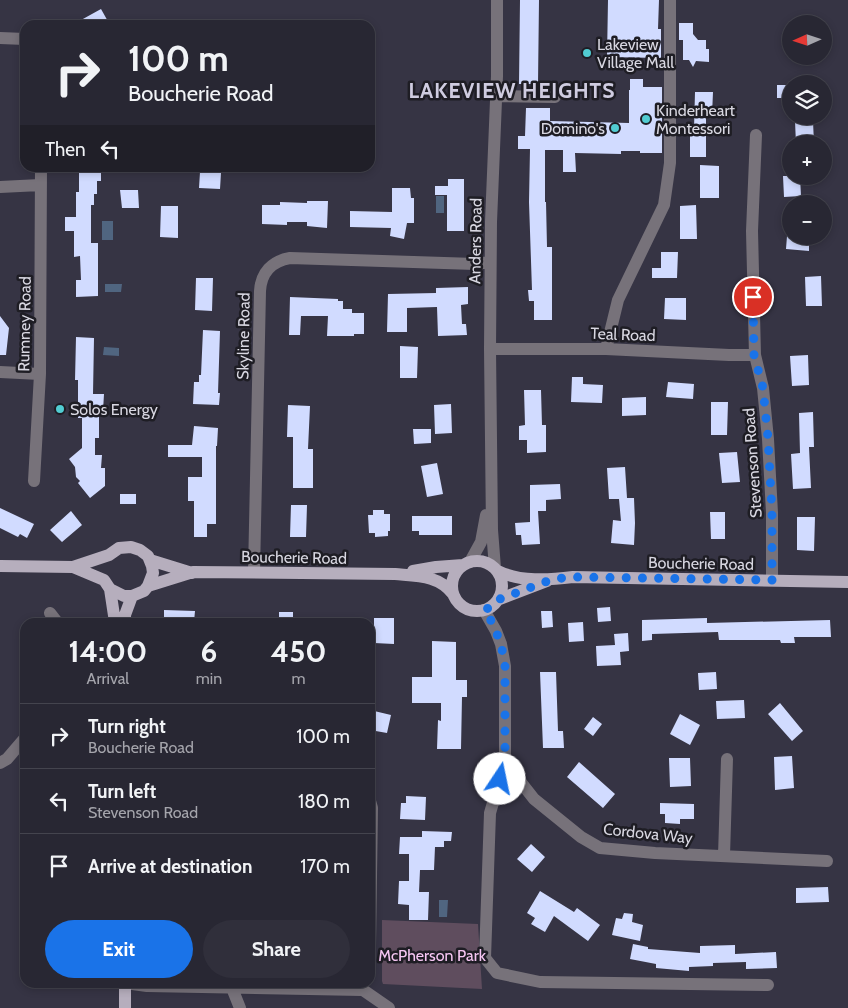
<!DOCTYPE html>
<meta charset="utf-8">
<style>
:root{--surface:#282733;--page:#302f3b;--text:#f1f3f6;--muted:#a5a5ac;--line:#44444e;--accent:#1a73e8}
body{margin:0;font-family:Cabin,sans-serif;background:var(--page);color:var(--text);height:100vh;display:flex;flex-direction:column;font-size:19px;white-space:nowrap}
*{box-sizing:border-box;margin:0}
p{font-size:16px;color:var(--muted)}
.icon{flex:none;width:28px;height:28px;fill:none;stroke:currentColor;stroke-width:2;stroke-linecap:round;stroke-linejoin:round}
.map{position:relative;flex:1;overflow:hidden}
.side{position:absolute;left:20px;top:618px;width:355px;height:370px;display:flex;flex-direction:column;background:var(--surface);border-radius:15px;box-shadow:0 2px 8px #0003,0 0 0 1px var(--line)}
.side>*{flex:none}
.top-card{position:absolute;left:20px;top:20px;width:355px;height:152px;border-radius:15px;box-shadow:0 2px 8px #0003,0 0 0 1px var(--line);background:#282733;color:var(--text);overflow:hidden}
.needle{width:32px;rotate:267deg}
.tools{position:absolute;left:782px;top:15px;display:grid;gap:10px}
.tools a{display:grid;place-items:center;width:50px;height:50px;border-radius:50%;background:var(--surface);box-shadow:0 2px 8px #0003,0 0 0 1px var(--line);font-size:25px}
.pin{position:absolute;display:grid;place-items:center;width:42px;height:42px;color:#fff;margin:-21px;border:2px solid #fff;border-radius:50%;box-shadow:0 1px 5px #0007}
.me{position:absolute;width:55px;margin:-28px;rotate:11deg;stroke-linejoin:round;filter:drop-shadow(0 0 4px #0008)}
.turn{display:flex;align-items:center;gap:18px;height:105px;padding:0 25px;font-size:22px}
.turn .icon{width:65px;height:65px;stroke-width:2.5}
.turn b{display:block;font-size:35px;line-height:42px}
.then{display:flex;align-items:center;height:48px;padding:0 25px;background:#0003;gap:10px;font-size:19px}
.eta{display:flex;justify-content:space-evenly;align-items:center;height:85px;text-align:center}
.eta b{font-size:30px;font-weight:700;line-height:35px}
.cta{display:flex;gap:10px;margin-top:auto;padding:10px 25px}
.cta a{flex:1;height:58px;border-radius:30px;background:var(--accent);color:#fff;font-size:20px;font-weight:700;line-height:58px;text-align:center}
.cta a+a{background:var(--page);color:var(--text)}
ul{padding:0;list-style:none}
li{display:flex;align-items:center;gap:15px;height:65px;padding:0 25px;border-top:1px solid var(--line)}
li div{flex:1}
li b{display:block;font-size:19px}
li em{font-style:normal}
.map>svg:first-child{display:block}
.green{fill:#5f4d5e}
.water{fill:#506580}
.building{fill:#d1dbff}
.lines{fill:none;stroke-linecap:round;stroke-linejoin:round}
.minor{stroke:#77727a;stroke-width:12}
.major{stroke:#b6aebd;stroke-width:12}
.route{stroke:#1a73e8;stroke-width:9;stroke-dasharray:0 16.2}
.poi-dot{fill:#51ccd2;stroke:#1e1d24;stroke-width:2}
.labels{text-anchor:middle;stroke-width:5;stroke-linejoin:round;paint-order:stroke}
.poi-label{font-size:16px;fill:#d8d7e1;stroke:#1e1d24;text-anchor:start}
.street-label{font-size:16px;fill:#d8d7e1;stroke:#1e1d24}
.park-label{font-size:16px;fill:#f6c6f3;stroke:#1e1d24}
.district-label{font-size:21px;font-weight:bold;letter-spacing:1px;fill:#cfcce0;stroke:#1e1d24}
</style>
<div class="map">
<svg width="848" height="1008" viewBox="0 0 848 1008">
<rect width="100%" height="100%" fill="#363444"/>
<!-- green -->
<path class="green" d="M382 920 478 924 482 989 383 984 382 981Z"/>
<!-- water -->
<path class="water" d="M436 196H444V213H436Z
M102 221H113V240H102Z
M105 284H122L121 292H105Z
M104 347 119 348V356L103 355Z
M439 900H448L447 917H439Z"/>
<!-- building -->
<path class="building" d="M520 0H539L538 84H519Z
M608 0H659L658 29H661V58L607 57Z
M101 9 110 25H72Z
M679 23H693V34L698 40H706V49H709V62L696 61 693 67 689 60H683V40H679Z
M630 79H643V87H662V153H640V151H621V154L575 153 576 172H563V150H545V202H546L547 247H552V320H534V301H529L528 290H532L529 202 530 149H518V136H525L526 108H550V121L629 123V90H630Z
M777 85H791V98H777Z
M695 92H713L712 115 706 114V157H690V129H694Z
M795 121H813L814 144H796Z
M700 165 719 166V198H700Z
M79 168H101V181H97V194H94V205H91V243H98V296L76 297V280H81L80 256 74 257V231H65V217H76V192H79Z
M200 172 221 173 220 189 199 188Z
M783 176H800L801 196 784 197Z
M448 179H464V231H447V195H435V186H448Z
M392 188H410L411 198H414V223H407L404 239 390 236 391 228 350 227V211L392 212Z
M120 190H138L139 208H122Z
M307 201H328L327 228 307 226V222H287V225L262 224V205H280V202L307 203Z
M696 205 697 239H680V206Z
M161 206H178V238L160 237Z
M787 236H809V251L786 249Z
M661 252H678L677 278H652V268H661Z
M821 276 822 306H806L805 277Z
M196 278H213L212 311 195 310Z
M468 287V304L461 305 462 324H466L467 335 438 336 437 307 407 308V332H387L388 294 436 293V288Z
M290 297 338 299V301H343V309H352V313H364V334H354V336H327L328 316H301L300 335H289Z
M665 298H686V320L664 319Z
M0 316 9 328 6 355H0Z
M203 330 220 331 218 393H220L219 405 193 404 194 382H199V375H201Z
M76 337 94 338 93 394H104L103 411 99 410V438H95V455H102L101 468H105V486L90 498 78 483 80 481 76 477 75 467 69 459 82 448V418H78V380H75Z
M400 346 418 347 417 378H400Z
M808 355 809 385 792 386 790 356Z
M572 377H583V384L603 385 602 403 571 402Z
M668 382 694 384 693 399 666 397Z
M524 390H541L542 425H546V452L527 453V440H519V426L525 425Z
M646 397V415L622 416V398Z
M711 402H728L727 435H711Z
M451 404 452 433 435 434 434 405Z
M288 405 310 406 308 449H313V488H293V437H287Z
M813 412 814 447H809L811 488 793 489 791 454 800 453 799 413Z
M194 426 218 428 217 446H216V524H207V537H194V501H188V477H202V457H168V445H192Z
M413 429H431V443L414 444Z
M737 452 740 482 722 483 719 453Z
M437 463 443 494 427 497 421 466Z
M625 467 627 498H634L635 523 634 545 611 543 613 520 621 521 619 499H609L607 468Z
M560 484 561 499 546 500V511H538L540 544 522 545 521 535H516L515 523 530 522V485Z
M120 494H136V504H120Z
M291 505H307L306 537H290Z
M0 508 34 524 27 538 20 534 18 537 0 528Z
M373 510H384V514H390V531H388V536L375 537V533H369L368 515H373Z
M71 511 82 525 62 542 50 530Z
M710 512H725V539H711Z
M412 516H452V535H419V531H412Z
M797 517H815L814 551 797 550Z
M610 607 611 621 598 622 597 608Z
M164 610 195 611 194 622H164Z
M541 611H552L553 627 542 628Z
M279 612H293V622H279Z
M374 618H394V644L374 643Z
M707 618V623L830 620 831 637H794L795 643H781L780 640H719L718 632 652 634V640L642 641V620Z
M583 622 584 641 569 642 568 623Z
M628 633 629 651 620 652 621 665 597 666 596 646 615 645 614 634Z
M432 641 456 642V680H467V697H462L461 749H437L438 720 441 721V703H412V677H432Z
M540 672H556L558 731H563L564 748H543Z
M716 672 717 689 699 690 698 673Z
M744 700 745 718 717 719 716 701Z
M780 703 803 731 792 741 768 714Z
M370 710 391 715 387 733 370 730Z
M680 714 700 725 690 745 670 734Z
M593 717 602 724 593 736 584 729Z
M792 756 794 788 775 790 774 757Z
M669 758H690L691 786 670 787Z
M579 762 615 794 603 808 567 777Z
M406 796 426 797 425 820 400 819 401 803H406Z
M660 803 694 804V819H680V824L665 823V814H660Z
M422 831 452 832 451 841H444V847H435L434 870H420L419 892H429L428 920H409V905L398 904 399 881H409V854H399L400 837H422Z
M531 844 545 857 532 872 517 859Z
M828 887 829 902 796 903V888Z
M540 891 574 912 577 908 600 925 588 941 554 916 545 932 531 924 535 918 527 913Z
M624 913 633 914 632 922 643 925 640 941 612 935 616 918 622 919Z
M633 944 648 947V949L700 953V946L735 945V954L776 952 777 968 746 969V962L713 963V966L689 967V971L656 968V964L630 959Z"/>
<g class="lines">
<!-- minor -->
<path class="minor" d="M0 38 25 39
M497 96 555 97
M756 135 752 231 755 355 763 388 768 439 772 513V580
M0 187 40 185
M490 349H606L729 355H755
M606 349 618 300 664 205 670 163V0
M0 372 40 374
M34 481 40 374 41 168
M470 562 481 542 486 515
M495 568 492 530 490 349 491 222 497 76V0
M254 572 260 291C261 273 272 261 290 258L475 264 490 262
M484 610 496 631 501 644 505 666V762L534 799 581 837 600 848 655 853 827 861
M50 613 57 622
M505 762 490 813 485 958 497 973 540 982 768 985
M0 763 7 759 25 738
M370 801 372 808 370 946
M724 856 727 759
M125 983 147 986 363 990 389 1008
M232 988 240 1008"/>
<!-- major -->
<path class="major" d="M150 560 192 573
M452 586a25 25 0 1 1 50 0a25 25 0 1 1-50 0Z
M0 566 73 567 109 555 119 548 131 547 140 550 148 556 152 566 153 573 148 586 144 591 132 596H124L110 589 104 580 73 567
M413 571 436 567 463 565
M498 571C520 582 549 580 573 577L848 582
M148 586 193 572 395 574C417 576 439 575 453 594
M110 589 115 622
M500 599 547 581
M125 622V615L132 596
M125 982V1008"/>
</g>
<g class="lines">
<!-- route -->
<path class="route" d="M500 779 505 762V666L501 644 492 622 484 610 493 606 500 599 553 579 573 577 772 580V512L768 438 763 388 754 355 753 297"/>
</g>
<!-- markers -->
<g class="poi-dot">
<circle cx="587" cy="53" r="5"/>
<circle cx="646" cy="119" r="5"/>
<circle cx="615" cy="128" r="5"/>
<circle cx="60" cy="409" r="5"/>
</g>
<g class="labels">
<!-- poi labels -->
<g class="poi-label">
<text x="597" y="50">Lakeview<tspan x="597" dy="18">Village Mall</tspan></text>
<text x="656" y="116">Kinderheart<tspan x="656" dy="18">Montessori</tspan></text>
<text x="605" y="134" text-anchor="end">Domino's</text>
<text x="70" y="415">Solos Energy</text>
</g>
<!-- street labels -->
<g class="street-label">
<text transform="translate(475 241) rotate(-89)" y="6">Anders Road</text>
<text transform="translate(24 324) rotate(-89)" y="6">Rumney Road</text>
<text transform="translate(623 334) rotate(2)" y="6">Teal Road</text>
<text transform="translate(243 336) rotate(-89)" y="6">Skyline Road</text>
<text transform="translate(752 463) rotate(-94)" y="6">Stevenson Road</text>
<text transform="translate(294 557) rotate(1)" y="6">Boucherie Road</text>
<text transform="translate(701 563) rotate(1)" y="6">Boucherie Road</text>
<text transform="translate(648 833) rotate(6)" y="6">Cordova Way</text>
</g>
<!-- park labels -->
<g class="park-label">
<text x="432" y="961">McPherson Park</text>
</g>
<!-- district labels -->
<g class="district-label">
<text x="512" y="98">LAKEVIEW HEIGHTS</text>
</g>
</g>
</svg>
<div class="tools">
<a><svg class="needle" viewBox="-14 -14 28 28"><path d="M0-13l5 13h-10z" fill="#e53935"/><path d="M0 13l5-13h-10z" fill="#a5a5ac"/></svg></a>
<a><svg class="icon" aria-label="layers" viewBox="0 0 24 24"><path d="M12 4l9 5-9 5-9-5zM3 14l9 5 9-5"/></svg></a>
<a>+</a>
<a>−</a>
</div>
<div class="pin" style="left:753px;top:297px;background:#d93025"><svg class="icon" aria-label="arrive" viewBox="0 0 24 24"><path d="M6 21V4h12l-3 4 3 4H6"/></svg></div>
<svg class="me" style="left:500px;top:779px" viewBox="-20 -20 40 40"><circle r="19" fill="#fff"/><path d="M0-13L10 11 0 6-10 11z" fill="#1a73e8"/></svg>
<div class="top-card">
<div class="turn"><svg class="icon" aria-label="right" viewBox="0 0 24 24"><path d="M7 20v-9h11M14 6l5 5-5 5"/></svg><div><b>100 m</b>Boucherie Road</div></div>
<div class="then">Then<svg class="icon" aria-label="left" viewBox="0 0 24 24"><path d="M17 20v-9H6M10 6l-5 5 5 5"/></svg></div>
</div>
<section class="side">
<div class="eta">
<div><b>14:00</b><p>Arrival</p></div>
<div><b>6</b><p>min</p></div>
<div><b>450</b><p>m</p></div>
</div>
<ul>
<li><svg class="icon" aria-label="right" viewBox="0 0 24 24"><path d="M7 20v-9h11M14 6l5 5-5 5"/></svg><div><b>Turn right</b><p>Boucherie Road</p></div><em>100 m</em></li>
<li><svg class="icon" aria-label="left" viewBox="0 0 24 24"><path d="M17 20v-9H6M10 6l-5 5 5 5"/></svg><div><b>Turn left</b><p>Stevenson Road</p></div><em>180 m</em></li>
<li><svg class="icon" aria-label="arrive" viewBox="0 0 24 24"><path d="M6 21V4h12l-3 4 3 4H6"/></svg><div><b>Arrive at destination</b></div><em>170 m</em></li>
</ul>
<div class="cta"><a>Exit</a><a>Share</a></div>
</section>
</div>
